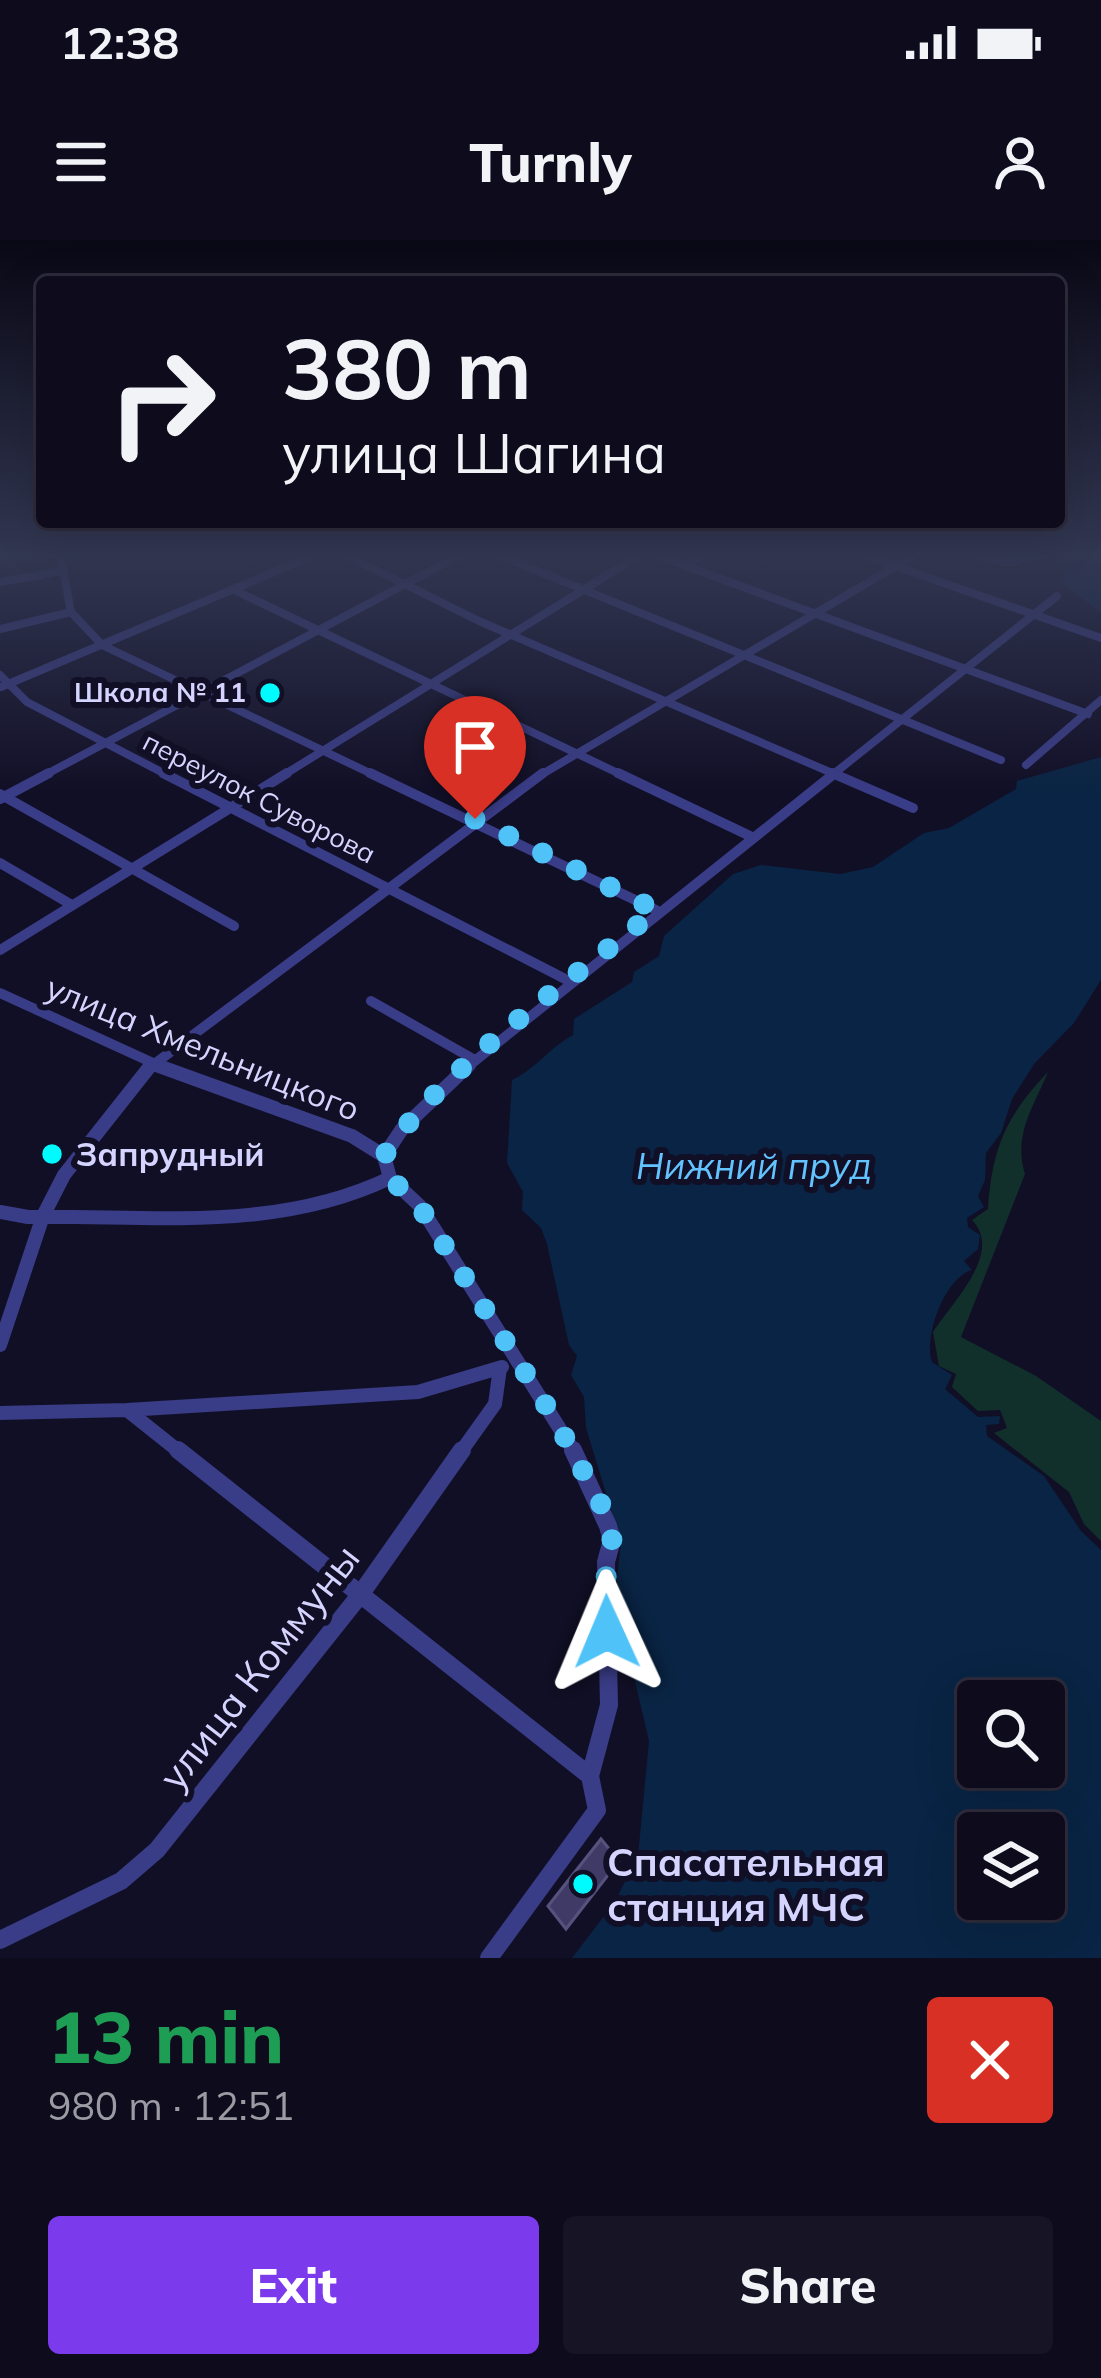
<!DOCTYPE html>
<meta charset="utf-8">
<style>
:root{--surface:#0d0b1c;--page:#161425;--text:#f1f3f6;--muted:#9a9ba3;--line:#2d2b3b;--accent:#7c3aed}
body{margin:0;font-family:Mulish,sans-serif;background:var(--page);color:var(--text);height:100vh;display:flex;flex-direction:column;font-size:45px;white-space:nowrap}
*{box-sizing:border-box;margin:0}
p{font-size:39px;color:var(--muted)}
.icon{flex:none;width:66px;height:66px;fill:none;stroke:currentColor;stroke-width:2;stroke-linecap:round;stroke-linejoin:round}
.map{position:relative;height:1718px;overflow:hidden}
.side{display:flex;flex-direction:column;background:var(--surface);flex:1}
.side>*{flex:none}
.hud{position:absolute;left:36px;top:36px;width:1029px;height:252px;border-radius:12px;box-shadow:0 12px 48px #0002,0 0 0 3px var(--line);background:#0d0b1c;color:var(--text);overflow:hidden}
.fabs{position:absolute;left:957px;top:1440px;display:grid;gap:24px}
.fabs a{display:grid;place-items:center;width:108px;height:108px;border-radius:12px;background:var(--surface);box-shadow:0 12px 48px #0002,0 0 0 3px var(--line);font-size:60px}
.pin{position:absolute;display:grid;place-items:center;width:102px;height:102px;color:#fff;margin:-123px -51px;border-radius:50% 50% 50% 0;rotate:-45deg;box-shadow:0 0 12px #0007}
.pin .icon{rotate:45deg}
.me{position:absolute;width:132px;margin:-66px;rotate:359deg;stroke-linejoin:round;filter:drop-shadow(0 0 9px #0008)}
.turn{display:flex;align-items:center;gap:42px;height:252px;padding:0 48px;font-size:54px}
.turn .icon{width:156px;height:156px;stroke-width:2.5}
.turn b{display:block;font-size:84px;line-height:102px}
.round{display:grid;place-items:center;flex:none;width:126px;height:126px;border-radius:12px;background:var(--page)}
.head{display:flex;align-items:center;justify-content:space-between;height:204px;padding:0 48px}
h1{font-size:72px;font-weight:800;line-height:90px;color:#1e9e55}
.cta{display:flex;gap:24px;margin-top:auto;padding:24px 48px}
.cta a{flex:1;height:138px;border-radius:12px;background:var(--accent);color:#fff;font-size:48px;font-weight:800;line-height:138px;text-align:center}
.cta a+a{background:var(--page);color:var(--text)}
.status{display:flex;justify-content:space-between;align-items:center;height:84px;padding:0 60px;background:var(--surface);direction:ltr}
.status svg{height:33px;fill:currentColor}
header{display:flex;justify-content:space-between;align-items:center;height:156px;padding:0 48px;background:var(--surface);font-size:54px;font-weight:800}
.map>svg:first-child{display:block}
.green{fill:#11302c}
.water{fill:#092444;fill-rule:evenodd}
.building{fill:#3f3a66;stroke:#56527e;stroke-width:3}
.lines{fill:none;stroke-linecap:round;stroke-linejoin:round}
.minor-far3{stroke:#393c86;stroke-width:8}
.minor-far2{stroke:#393c86;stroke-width:10}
.minor-far1{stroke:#393c86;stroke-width:14}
.minor{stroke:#393c86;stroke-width:18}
.route{stroke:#4fc3f7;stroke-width:21;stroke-dasharray:0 37.8}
.poi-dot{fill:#00fbff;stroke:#110f26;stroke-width:4.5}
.labels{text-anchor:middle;stroke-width:12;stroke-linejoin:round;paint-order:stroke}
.far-poi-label{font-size:27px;font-weight:bold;fill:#d5d4ff;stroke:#110f26;text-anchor:end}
.far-street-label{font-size:27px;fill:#d5d4ff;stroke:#110f26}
.street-label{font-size:33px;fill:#d5d4ff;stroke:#110f26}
.poi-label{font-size:33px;font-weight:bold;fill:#d5d4ff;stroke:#110f26;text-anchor:start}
.water-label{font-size:36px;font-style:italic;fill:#62c3ff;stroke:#110f26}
.near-street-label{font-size:39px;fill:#d5d4ff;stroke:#110f26}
.near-poi-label{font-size:39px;font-weight:bold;fill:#d5d4ff;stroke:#110f26;text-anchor:start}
</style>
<div class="status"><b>12:38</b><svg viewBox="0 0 49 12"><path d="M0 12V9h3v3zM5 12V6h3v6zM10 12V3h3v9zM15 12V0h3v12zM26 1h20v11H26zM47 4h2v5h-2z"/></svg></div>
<header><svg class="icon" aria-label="menu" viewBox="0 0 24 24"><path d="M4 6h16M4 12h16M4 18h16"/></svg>Turnly<svg class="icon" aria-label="person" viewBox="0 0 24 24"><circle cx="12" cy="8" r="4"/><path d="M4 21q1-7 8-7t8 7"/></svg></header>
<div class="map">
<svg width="1101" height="1718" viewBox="0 0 1101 1718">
<rect width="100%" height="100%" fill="#110f26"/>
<!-- green -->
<path class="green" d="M1048 832C1033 868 1013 895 1025 934L961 1097 1036 1136 1101 1181V1301L1084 1284 1069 1252 994 1193 1007 1188 1000 1170 978 1171 952 1147 956 1134 939 1126 933 1092C952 1062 1004 1013 972 980L988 969C992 908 1006 876 1048 832Z"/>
<!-- water -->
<path class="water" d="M1065 313H1101V372L1063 345Z
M1101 517V740L1074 783 1034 824 1012 859 1001 893 986 913 985 940 978 956 984 967 967 978 968 987 980 995 978 1009 964 1021 972 1030C945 1037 923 1097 932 1122L952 1135 945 1149 978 1177 1000 1176 999 1184 986 1185 987 1196 1044 1236 1081 1291 1101 1310V1718H572L614 1663 638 1616 649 1501 615 1356 621 1302 586 1188 584 1157 571 1135 577 1116 569 1105 547 1004 541 988 522 970 523 952 507 923 512 840C537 828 549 808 573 795L574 779 632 742 634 732 659 716 664 696 733 634 761 625 840 634 873 627 924 593 949 588 1016 549 1017 541ZM978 1461H1044V1527H978ZM978 1593H1044V1659H978Z"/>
<!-- building -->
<path class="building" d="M601 1599 619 1621 566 1689 548 1666Z"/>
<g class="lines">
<!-- minor-far3 -->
<path class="minor-far3" d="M60 313 71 372 102 405 376 536
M342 313 479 381 839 536
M494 313 1001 520
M651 313 1088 474
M858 313 1101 398
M967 313 1010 323 1040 313
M683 324 708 313
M0 342 63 331
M234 350 624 536
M0 389 71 372
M0 435 27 462 169 536
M1 447 319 313
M1026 525 1101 460
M43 536 464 313
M282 536 643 313
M539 536 918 313
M831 536 1057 356"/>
<!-- minor-far2 -->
<path class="minor-far2" d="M163 533 571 742
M370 533 656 670
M618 533 750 596
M832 533 913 568
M0 554 234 686
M0 559 49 533
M0 623 72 665
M0 710 287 533
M0 753 164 828
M371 761 475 820
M149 828 543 533
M466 828 835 533"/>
<!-- minor-far1 -->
<path class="minor-far1" d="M156 825 352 896 384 916
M469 825 402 889 384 916 390 938 420 966 575 1213
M0 972 28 977C152 975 275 993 390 938
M0 1105 43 976 64 935 151 825
M127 1170 418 1152 502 1127
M0 1173 127 1170 181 1213
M460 1213 495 1164 500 1128"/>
<!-- minor -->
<path class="minor" d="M178 1210 590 1536
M0 1700 121 1641 157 1610 360 1355 462 1210
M489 1718 597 1570 590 1536 609 1465 606 1322 612 1300 608 1286 573 1210"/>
</g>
<!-- sky -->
<linearGradient id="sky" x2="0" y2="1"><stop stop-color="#090815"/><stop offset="0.57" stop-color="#323752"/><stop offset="1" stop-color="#323752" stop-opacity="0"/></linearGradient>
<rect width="1101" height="553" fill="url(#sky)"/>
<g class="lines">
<!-- route -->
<path class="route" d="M475 579 656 670C573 740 442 827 384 916L390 938 420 967 556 1181 603 1268 612 1300 606 1322 607 1392"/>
</g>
<!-- markers -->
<g class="poi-dot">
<circle cx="270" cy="453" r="12"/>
<circle cx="52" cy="914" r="12"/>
<circle cx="583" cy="1644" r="12"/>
</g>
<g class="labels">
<!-- far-poi labels -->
<g class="far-poi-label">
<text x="246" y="462">Школа № 11</text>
</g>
<!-- far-street labels -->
<g class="far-street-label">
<text transform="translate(259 558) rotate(27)" y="9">переулок Суворова</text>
</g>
<!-- street labels -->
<g class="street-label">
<text transform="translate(203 808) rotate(22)" y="12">улица Хмельницкого</text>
</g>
<!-- poi labels -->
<g class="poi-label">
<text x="76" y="926">Запрудный</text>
</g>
<!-- water labels -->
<g class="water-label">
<text x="754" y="939">Нижний пруд</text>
</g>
<!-- near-street labels -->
<g class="near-street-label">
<text transform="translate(259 1427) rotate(-52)" y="14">улица Коммуны</text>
</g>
<!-- near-poi labels -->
<g class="near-poi-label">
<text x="607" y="1636">Спасательная<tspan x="607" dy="45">станция МЧС</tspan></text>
</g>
</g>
</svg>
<div class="fabs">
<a><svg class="icon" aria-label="search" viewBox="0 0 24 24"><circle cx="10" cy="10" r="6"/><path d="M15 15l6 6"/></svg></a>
<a><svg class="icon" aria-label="layers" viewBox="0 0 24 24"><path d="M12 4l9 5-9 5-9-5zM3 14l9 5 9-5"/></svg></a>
</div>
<div class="pin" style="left:475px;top:579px;background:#d93025"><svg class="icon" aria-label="arrive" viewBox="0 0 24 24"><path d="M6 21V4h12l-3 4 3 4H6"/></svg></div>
<svg class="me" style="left:607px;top:1392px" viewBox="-20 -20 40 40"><path d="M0-17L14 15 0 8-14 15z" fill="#4fc3f7" stroke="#fff" stroke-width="4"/></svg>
<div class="hud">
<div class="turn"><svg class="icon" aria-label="right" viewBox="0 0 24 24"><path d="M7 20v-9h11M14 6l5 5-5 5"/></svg><div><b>380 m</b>улица Шагина</div></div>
</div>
</div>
<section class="side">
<div class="head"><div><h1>13 min</h1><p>980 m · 12:51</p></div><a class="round" style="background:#d93025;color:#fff"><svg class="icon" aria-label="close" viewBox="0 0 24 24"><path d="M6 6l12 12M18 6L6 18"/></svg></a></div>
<div class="cta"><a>Exit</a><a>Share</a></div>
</section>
